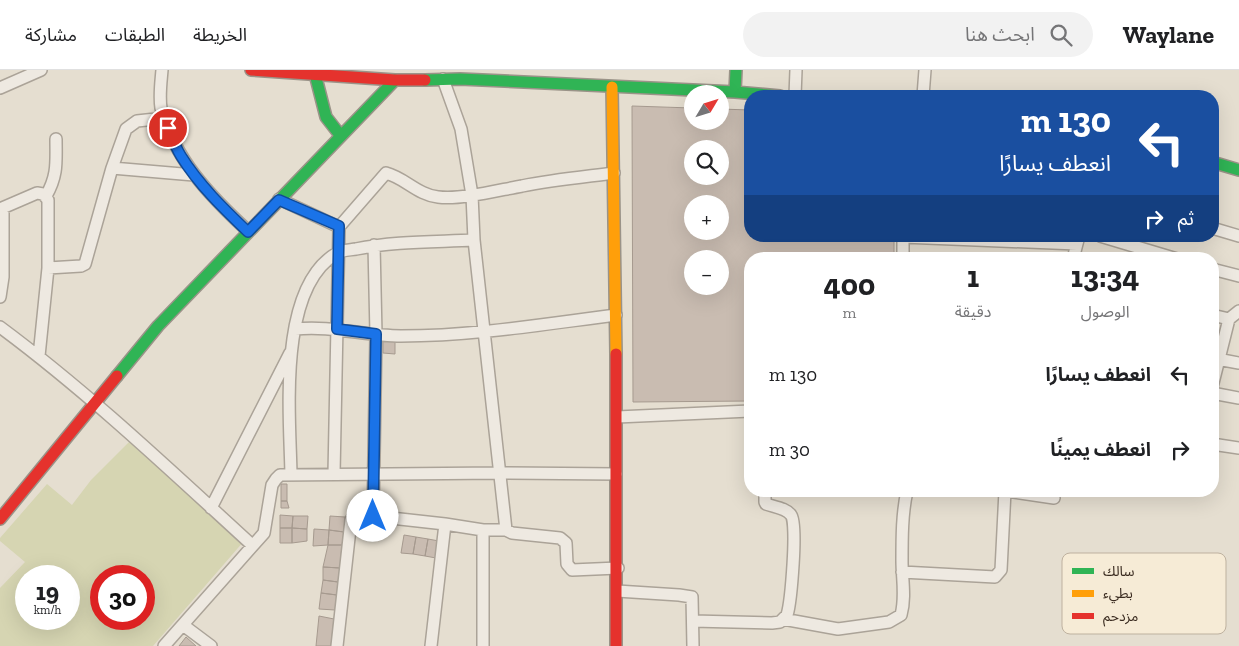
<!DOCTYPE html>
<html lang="ar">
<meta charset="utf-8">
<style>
:root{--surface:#fff;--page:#f2f2f2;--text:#202124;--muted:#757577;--line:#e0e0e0}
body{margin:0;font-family:"Zilla Slab","Noto Sans Arabic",serif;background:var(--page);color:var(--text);direction:rtl;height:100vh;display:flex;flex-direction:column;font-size:19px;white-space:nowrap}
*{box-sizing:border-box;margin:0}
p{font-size:16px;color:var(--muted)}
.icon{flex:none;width:28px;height:28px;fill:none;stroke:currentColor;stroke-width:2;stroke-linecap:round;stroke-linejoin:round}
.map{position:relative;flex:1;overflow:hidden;direction:ltr}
.panel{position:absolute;left:744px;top:182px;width:475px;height:245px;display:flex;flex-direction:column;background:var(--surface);border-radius:20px;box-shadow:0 5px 20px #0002;direction:rtl}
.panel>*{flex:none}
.hud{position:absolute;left:744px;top:20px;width:475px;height:152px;border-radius:20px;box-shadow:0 5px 20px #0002;direction:rtl;background:#1a4fa0;color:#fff;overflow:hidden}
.needle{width:32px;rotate:52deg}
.buttons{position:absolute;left:684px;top:15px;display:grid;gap:10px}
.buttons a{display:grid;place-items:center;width:45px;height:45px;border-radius:50%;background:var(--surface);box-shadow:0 5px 20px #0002;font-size:25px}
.speed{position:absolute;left:15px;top:495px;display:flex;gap:10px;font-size:25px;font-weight:700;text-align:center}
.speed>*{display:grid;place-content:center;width:65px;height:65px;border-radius:50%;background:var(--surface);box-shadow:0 5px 20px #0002;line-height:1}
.speed small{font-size:12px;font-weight:400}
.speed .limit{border:8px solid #d22;background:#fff;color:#111}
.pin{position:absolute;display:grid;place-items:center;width:42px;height:42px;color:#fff;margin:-21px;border:2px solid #fff;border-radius:50%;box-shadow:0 1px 5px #0007}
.me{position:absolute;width:55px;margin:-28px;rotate:0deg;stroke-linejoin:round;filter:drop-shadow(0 0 4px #0008)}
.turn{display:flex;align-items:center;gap:18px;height:105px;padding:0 25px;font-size:22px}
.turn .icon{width:65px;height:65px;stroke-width:2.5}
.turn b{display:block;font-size:35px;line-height:42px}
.then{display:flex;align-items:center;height:48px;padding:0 25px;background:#0003;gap:10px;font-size:19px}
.eta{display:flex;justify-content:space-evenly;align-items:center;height:85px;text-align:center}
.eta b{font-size:30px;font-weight:800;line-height:35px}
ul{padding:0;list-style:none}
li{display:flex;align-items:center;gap:15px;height:75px;padding:0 25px}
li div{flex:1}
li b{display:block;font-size:19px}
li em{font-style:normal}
header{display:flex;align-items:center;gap:30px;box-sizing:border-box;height:70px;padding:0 25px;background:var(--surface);border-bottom:1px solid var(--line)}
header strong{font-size:24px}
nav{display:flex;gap:28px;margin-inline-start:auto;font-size:18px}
.search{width:350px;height:45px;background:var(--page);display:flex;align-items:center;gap:12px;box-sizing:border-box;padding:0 18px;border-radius:28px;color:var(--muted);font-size:19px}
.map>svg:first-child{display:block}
.green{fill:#d6d5b2;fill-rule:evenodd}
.building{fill:#c9bcb1;stroke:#a69a8f;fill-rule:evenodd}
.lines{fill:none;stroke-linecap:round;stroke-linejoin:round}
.street-casing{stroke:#aba398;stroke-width:14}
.fast-casing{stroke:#9a9388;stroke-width:14}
.slow-casing{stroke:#9a9388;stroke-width:14}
.jam-casing{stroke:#9a9388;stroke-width:14}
.street{stroke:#eee9e1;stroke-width:11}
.fast{stroke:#30b455;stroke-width:11}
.slow{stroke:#ff9f0a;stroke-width:11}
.jam{stroke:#e5322d;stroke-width:11}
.route-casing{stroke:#114b97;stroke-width:12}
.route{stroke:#1a73e8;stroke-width:9}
.key{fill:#f6ebd6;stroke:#beb19f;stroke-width:1}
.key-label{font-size:14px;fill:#3a2b20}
</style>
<header>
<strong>Waylane</strong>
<div class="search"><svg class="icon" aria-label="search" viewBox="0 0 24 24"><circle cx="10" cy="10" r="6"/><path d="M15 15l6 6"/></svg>ابحث هنا</div>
<nav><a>الخريطة</a><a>الطبقات</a><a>مشاركة</a></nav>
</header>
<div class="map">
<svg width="1239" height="576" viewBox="0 0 1239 576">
<rect width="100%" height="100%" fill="#e5ded0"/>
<!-- green -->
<path class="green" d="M129 372 244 471 153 576H0V518L25 492 0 471V468L47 414 72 435 91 410ZM26 506H69V549H26ZM101 506H144V549H101Z"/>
<!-- building -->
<path class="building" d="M632 36 692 38V51H720V39L750 40V166H894V189H750V331L633 332ZM692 79H720V106H692ZM692 134H720V161H692ZM692 189H720V216H692Z
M383 266 395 268V284L383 283Z
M281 414H287V431H281Z
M281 431H287L289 438H281Z
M280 445 293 446 292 458H280Z
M293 446H308L307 459 292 458Z
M330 446 345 447 344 462 329 460Z
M280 458H292V473H280Z
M292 458 307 459V471L292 473Z
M314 459 329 460 328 475 313 476Z
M329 460 344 462 342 475H328Z
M404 465 416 467 413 484 401 483Z
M416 467 428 469 425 486 413 484Z
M428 469 439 471 436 488 425 486Z
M328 475H342L340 498 323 497Z
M323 497 340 498 338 512 323 510Z
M323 510 338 512 337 525 321 523Z
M321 523 337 525 335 540 319 539Z
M319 546 334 549 331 576H316Z
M186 567 196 576H179Z"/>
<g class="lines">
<defs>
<path id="street" d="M162 0C161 12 159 26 161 38 174 89 211 127 248 161
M443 9 461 59 472 125 474 170 506 460
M0 18 41 0
M795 26 796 0
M923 26 925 0
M112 98 194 105
M46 126C58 105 56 92 56 69
M279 129 339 157 386 103C405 108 418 125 438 127 461 130 499 120 522 116 552 110 583 107 614 103
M0 139 37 123 43 124 48 130V198L39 286
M1212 158 1239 166
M1100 166 1177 189
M903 167 1077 174
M903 189V166
M1073 189 1079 166
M48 198 81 196 85 194 112 98 126 59 137 51 165 48
M1212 199 1239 206
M0 227 3 207V138
M1212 245 1229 249
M0 257C89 323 170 400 252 475
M295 259C331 255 365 266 401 266 473 266 545 254 616 245
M1212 288 1239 293
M1212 317 1229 249 1239 241
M1212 323 1239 328
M617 347 750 341
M1212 374 1239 378
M334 404 339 157
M291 405C290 345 277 218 337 183 342 180 350 180 356 179 394 171 435 172 474 170
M1006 421 1054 428
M211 438 290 283
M373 446 376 264 374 175
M483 460V576
M902 502 995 507 1001 500 1005 421
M617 521 679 525 692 527 693 576
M783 549 838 559 889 552 901 545C906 527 902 509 902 491 902 468 902 443 907 421
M693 551 772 553 780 552 787 545C791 532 798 453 791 445 786 438 774 437 766 434L765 432V421
M183 555 211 576
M164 576 264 463 272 415 276 409 280 405 500 403 616 404
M337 576 351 450 353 447 373 446 445 454 483 460H506L512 463 560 468 566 473 567 494 572 500 618 498
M431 576 445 454"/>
<path id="fast" d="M315 4 326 47 340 65
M425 10 460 9 735 22 780 26
M735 22 736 0
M1212 92 1239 100
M117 306 158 256 395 10"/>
<path id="slow" d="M612 17 616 284"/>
<path id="jam" d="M251 0 395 10H425
M0 449 117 306
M616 576V284"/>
</defs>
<!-- street casing -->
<use href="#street" class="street-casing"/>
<!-- fast casing -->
<use href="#fast" class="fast-casing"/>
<!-- slow casing -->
<use href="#slow" class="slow-casing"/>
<!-- jam casing -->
<use href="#jam" class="jam-casing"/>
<!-- street -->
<use href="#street" class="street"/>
<!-- fast -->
<use href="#fast" class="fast"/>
<!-- slow -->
<use href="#slow" class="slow"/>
<!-- jam -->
<use href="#jam" class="jam"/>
</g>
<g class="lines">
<defs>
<path id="route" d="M168 58C172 68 176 78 181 86 199 115 224 139 248 162L279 130 339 156 337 259 376 264 373 446"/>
</defs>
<!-- route casing -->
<use href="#route" class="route-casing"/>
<!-- route -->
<use href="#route" class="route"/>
</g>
<!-- legend -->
<rect x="1062" y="483" width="164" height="81" rx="8" class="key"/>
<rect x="1072" y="498" width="22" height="6" fill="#30b455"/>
<rect x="1072" y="520" width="22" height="7" fill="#ff9f0a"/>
<rect x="1072" y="543" width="22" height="6" fill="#e5322d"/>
<g class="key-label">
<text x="1103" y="506">سالك</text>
<text x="1103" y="528">بطيء</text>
<text x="1103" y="551">مزدحم</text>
</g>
</svg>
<div class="buttons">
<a><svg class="needle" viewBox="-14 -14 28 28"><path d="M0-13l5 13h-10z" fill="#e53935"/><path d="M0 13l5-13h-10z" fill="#757577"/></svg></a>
<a><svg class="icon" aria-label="search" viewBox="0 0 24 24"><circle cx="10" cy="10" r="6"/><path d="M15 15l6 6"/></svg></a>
<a>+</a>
<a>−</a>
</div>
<div class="speed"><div>19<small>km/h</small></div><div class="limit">30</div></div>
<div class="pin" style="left:168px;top:58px;background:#d93025"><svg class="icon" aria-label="arrive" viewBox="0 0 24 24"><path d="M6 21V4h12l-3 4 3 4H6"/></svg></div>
<svg class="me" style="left:373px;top:446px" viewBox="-20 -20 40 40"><circle r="19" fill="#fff"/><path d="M0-13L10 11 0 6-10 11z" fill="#1a73e8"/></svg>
<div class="hud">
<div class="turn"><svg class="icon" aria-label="left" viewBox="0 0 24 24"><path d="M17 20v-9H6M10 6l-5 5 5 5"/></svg><div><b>130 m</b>انعطف يسارًا</div></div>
<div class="then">ثم<svg class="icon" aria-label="right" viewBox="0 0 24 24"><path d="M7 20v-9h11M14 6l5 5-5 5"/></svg></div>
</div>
<section class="panel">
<div class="eta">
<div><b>13:34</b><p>الوصول</p></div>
<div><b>1</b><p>دقيقة</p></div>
<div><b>400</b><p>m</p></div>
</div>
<ul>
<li><svg class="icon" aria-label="left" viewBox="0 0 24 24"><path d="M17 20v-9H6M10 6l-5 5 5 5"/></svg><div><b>انعطف يسارًا</b></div><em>130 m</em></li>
<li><svg class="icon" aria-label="right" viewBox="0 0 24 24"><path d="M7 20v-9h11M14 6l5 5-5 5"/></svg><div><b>انعطف يمينًا</b></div><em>30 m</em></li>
</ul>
</section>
</div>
